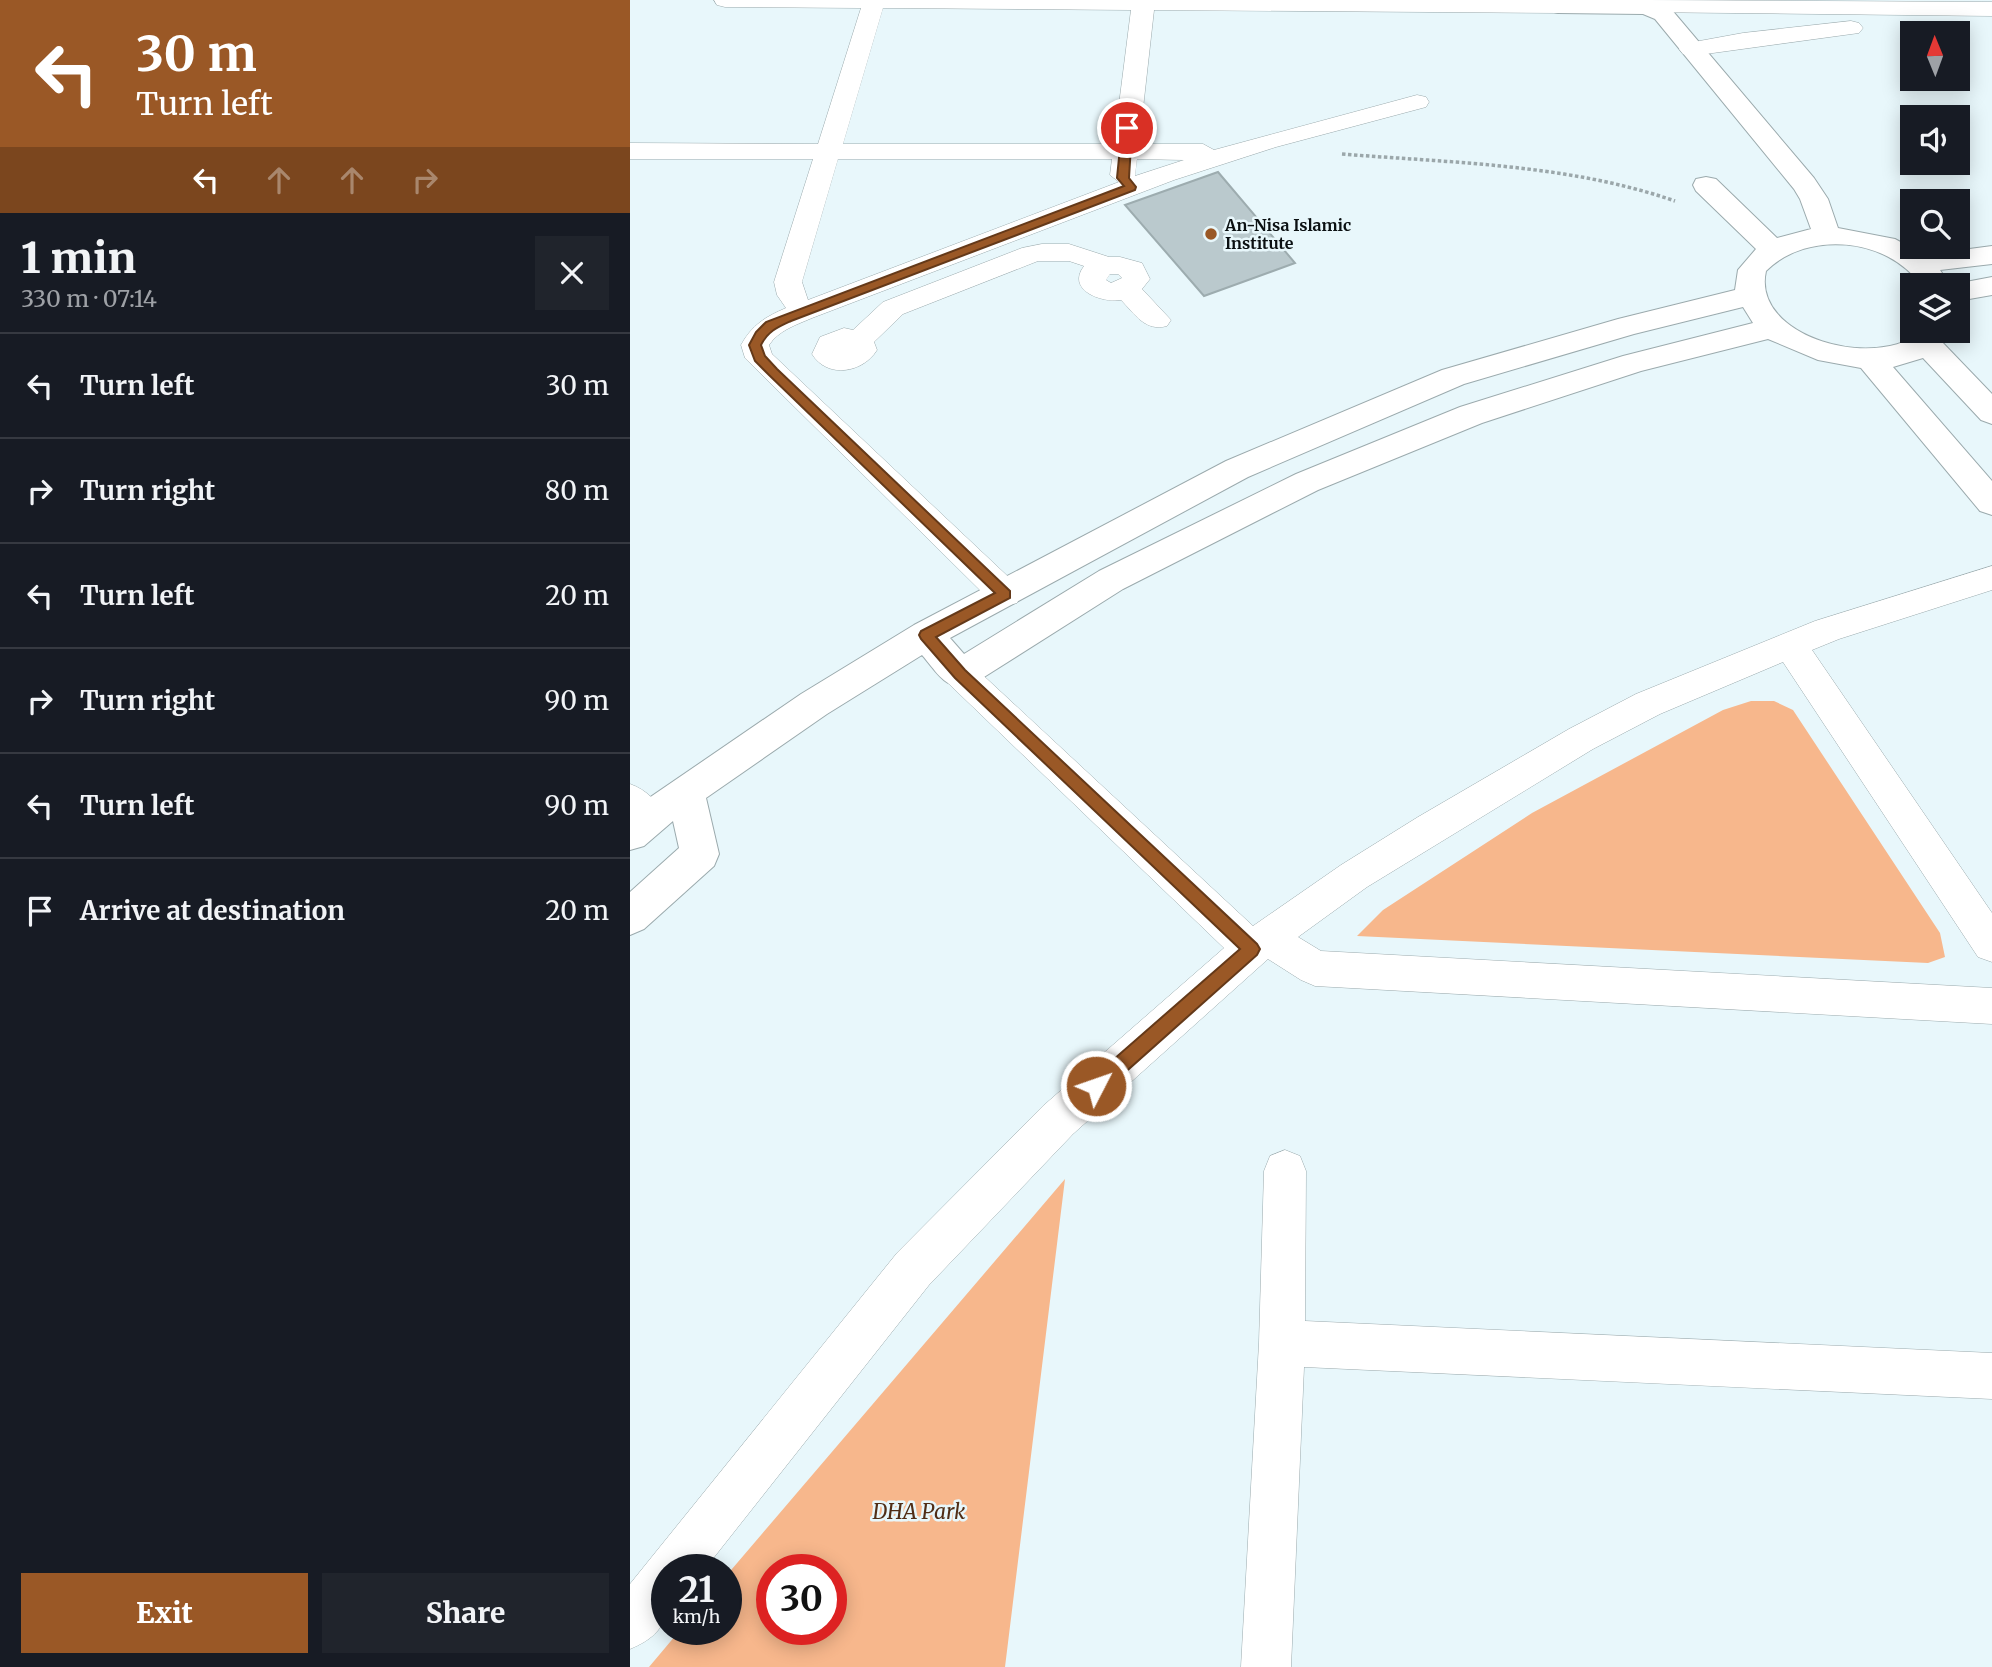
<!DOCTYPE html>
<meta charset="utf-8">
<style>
:root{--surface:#171b24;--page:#20242c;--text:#f1f3f6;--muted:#9ea1a6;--line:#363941;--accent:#9a5826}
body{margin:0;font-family:Merriweather,serif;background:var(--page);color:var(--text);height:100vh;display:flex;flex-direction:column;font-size:26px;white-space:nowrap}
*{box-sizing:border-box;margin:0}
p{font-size:23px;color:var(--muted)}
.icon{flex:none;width:38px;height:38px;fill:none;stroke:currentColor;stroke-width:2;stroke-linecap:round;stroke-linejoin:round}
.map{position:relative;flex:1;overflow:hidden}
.sheet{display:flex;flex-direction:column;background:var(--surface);width:630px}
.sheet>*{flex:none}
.hud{background:#9a5826;color:#fff;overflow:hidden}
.needle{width:46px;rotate:359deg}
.buttons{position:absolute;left:1270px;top:21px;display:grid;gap:14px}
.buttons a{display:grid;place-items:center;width:70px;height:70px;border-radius:0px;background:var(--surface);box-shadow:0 4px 18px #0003;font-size:35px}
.speed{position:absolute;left:21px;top:1554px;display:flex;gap:14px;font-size:35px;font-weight:700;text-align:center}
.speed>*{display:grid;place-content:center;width:91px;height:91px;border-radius:50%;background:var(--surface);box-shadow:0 4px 18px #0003;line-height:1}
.speed small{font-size:18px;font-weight:400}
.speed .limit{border:10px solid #d22;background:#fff;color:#111}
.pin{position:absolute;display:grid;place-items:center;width:60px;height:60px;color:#fff;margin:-30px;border:4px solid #fff;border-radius:50%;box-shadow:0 2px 7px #0007}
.me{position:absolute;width:77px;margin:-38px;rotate:49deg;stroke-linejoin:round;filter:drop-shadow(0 0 5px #0008)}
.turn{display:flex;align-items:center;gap:24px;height:147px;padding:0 21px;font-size:32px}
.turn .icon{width:91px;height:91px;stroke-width:2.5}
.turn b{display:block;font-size:49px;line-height:60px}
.lanes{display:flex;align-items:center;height:66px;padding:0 21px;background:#0003;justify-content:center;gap:35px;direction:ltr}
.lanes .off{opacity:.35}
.round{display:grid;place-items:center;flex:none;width:74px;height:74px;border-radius:0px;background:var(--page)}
.overview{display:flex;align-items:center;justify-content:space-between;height:119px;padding:0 21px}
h1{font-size:42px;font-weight:800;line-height:52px}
.primary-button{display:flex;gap:14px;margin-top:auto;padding:14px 21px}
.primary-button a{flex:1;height:80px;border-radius:0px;background:var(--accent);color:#fff;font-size:28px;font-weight:800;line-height:80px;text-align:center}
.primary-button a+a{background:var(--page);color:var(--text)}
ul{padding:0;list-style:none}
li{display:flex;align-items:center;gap:21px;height:105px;padding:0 21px;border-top:2px solid var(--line)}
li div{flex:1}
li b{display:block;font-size:26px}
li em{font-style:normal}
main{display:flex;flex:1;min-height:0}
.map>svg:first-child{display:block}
.green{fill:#f7b78c;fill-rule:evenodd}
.building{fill:#bac9cd;stroke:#9dacaf;stroke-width:2}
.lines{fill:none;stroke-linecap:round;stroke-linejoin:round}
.street-casing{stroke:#9baaad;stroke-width:1}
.secondary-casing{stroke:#9baaad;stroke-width:2}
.path{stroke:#9ba7aa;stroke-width:3.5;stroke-dasharray:3.5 2.5;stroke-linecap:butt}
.street{fill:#fff;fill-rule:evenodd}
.secondary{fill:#fff;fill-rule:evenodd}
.route{fill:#9a5826;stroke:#643919;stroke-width:2}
.poi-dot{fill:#9a5826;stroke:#e8f7fb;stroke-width:2.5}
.labels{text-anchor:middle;stroke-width:5;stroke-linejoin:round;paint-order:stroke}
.far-poi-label{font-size:16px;font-weight:bold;fill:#0b1012;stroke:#e8f7fb;text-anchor:start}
.near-park-label{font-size:21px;font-style:italic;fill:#512e16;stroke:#e8f7fb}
</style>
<main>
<section class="sheet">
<div class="hud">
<div class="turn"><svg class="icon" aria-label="left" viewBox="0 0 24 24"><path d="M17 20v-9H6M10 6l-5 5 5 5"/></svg><div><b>30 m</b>Turn left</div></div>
<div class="lanes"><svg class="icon" aria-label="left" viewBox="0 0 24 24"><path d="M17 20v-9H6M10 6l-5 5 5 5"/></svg><svg class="icon off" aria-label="ahead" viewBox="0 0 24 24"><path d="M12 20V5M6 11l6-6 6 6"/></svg><svg class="icon off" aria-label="ahead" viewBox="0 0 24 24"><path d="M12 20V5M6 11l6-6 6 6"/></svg><svg class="icon off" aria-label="right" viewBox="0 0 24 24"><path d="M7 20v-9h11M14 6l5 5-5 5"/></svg></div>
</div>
<div class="overview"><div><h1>1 min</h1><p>330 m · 07:14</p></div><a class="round"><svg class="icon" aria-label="close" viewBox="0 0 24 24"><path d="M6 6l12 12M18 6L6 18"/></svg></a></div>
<ul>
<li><svg class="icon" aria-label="left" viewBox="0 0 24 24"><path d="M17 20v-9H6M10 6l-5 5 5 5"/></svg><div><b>Turn left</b></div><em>30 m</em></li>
<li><svg class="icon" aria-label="right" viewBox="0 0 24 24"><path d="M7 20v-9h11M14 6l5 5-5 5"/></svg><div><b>Turn right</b></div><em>80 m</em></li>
<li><svg class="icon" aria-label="left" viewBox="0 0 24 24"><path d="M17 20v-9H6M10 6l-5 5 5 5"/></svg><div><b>Turn left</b></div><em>20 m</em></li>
<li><svg class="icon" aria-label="right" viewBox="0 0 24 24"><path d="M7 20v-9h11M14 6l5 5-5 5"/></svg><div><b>Turn right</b></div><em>90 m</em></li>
<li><svg class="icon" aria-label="left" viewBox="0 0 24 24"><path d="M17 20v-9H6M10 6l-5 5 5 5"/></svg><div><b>Turn left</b></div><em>90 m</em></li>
<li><svg class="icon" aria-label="arrive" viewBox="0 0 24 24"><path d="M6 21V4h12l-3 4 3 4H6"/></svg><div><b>Arrive at destination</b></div><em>20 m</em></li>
</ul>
<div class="primary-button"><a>Exit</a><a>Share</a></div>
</section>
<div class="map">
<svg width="1362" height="1667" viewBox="0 0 1362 1667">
<rect width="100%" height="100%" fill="#e8f7fb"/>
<!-- green -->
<path class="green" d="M1121 701H1144L1163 710 1310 933 1315 957 1298 963 727 936 753 910 902 813 1093 710Z
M435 1179 375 1667H19L51 1629H96V1576ZM142 1570H201V1629H142Z"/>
<!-- building -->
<path class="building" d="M588 172 665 263 574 296 495 205Z"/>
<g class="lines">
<defs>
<path id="street" d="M84 0H931L939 6 936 11 928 13 524 10 509 144H573L584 150 787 95 796 97 799 102 796 107 646 147 544 180 182 318C166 325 149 330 139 345L142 354 387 585 391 594 387 603 375 606 363 603 115 358 111 345C122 325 135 317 156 308L147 295 144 282 183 159H0V143L188 144 231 8 95 7 87 5ZM253 8 501 10 484 144H213ZM208 159H482L480 175 489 182 178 300 172 282ZM507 159 554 160 505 176Z
M1017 0 1362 2V16L1009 12 1006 7 1009 2Z
M1221 21 1229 23 1233 28 1229 33 1061 56 1053 54 1049 49 1053 44 1113 33Z
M412 244H439L479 257H490L512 263 520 279 512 289 541 320 537 326C515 332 505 314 491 300 471 303 436 290 454 266L439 261H408L273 314 244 342 247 350C233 373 197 379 182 354L190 337 214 328 223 330 253 302 392 248ZM480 274H488L492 278 481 283 476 280Z
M1362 566V590L1209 639 1182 650 1362 913V962L1348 957 1153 662 1030 714 963 749 737 887 668 937 691 951 1362 988V1024L685 986 671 980 638 959 443 1134 299 1285 74 1570H37C37 1610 43 1631 0 1649V1584L267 1253 413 1106 594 948 318 683 313 674 318 665 330 661 342 665 623 926 711 865 788 817 939 729 1006 694 1185 621Z
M0 784C17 790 28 802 36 818L31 829C18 833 10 834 0 823Z
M655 1150 670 1156 676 1171 675 1321 1362 1353V1399L674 1367 661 1667H611L629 1343 634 1171 640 1156Z"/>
<path id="secondary" d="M911 0H1018L1041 9 1184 178 1198 199 1208 228 1265 239 1294 255 1362 246V264L1310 270 1320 285 1362 277V295L1328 301V285H1291C1257 237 1177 230 1136 271 1121 338 1248 371 1291 331H1323L1313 343 1362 394V424L1351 420 1293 358 1263 367 1362 481V515L1350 511 1231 368 1188 360 1138 339 1011 371 852 423 688 490 493 589 343 684C316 693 308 673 292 655L197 714 76 798 89 854 84 866 14 929 0 935V892L49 848 43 821 14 846 0 850V811L171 694 284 625 596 461 812 370 988 319 1105 290 1108 270 1126 249 1066 191 1063 185 1066 179 1076 177 1086 179 1147 238 1181 229 1170 199 1164 189 1025 19 1013 14 928 13 920 11ZM1113 307 1123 323 993 356 830 407 666 474 469 571 334 654 320 638 618 477 834 384 1004 334Z"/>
</defs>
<!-- street casing -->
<use href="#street" class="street-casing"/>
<!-- secondary casing -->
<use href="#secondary" class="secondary-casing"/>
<!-- path -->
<path class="path" d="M712 154C824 163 938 164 1045 201"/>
<!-- street -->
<use href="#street" class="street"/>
<!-- secondary -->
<use href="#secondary" class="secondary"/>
</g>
<!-- route -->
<path class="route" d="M497 124 502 128 499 178 506 187 505 190 161 321C148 327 138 331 131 345L135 356 147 369 380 591V598L306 637 335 670 627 944 630 949 627 955 473 1092 466 1094 460 1092 457 1086 460 1080 610 949 325 678 291 639 289 635 291 631 365 593 139 375 125 361 119 345 126 332 136 322 494 186 487 178 492 128Z"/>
<!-- markers -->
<circle class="poi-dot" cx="581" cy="234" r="7"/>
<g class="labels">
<!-- far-poi labels -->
<g class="far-poi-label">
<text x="595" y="231">An-Nisa Islamic<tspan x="595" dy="18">Institute</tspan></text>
</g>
<!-- near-park labels -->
<g class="near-park-label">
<text x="289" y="1519">DHA Park</text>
</g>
</g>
</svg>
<div class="buttons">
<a><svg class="needle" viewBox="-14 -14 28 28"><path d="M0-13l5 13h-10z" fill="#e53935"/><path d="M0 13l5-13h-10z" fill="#9ea1a6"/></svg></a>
<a><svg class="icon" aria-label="sound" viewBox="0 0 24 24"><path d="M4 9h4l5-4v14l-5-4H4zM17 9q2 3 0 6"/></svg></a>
<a><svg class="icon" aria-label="search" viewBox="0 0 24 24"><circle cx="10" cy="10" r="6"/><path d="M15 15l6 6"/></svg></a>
<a><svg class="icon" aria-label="layers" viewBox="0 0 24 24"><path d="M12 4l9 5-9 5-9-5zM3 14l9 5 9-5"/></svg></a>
</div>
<div class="speed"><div>21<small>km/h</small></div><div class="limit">30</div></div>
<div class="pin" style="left:497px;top:128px;background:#d93025"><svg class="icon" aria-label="arrive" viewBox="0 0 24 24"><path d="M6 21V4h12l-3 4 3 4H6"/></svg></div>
<svg class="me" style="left:466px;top:1086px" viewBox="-20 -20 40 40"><circle r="17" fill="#9a5826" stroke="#fff" stroke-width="3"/><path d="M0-11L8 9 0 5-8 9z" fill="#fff"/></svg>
</div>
</main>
